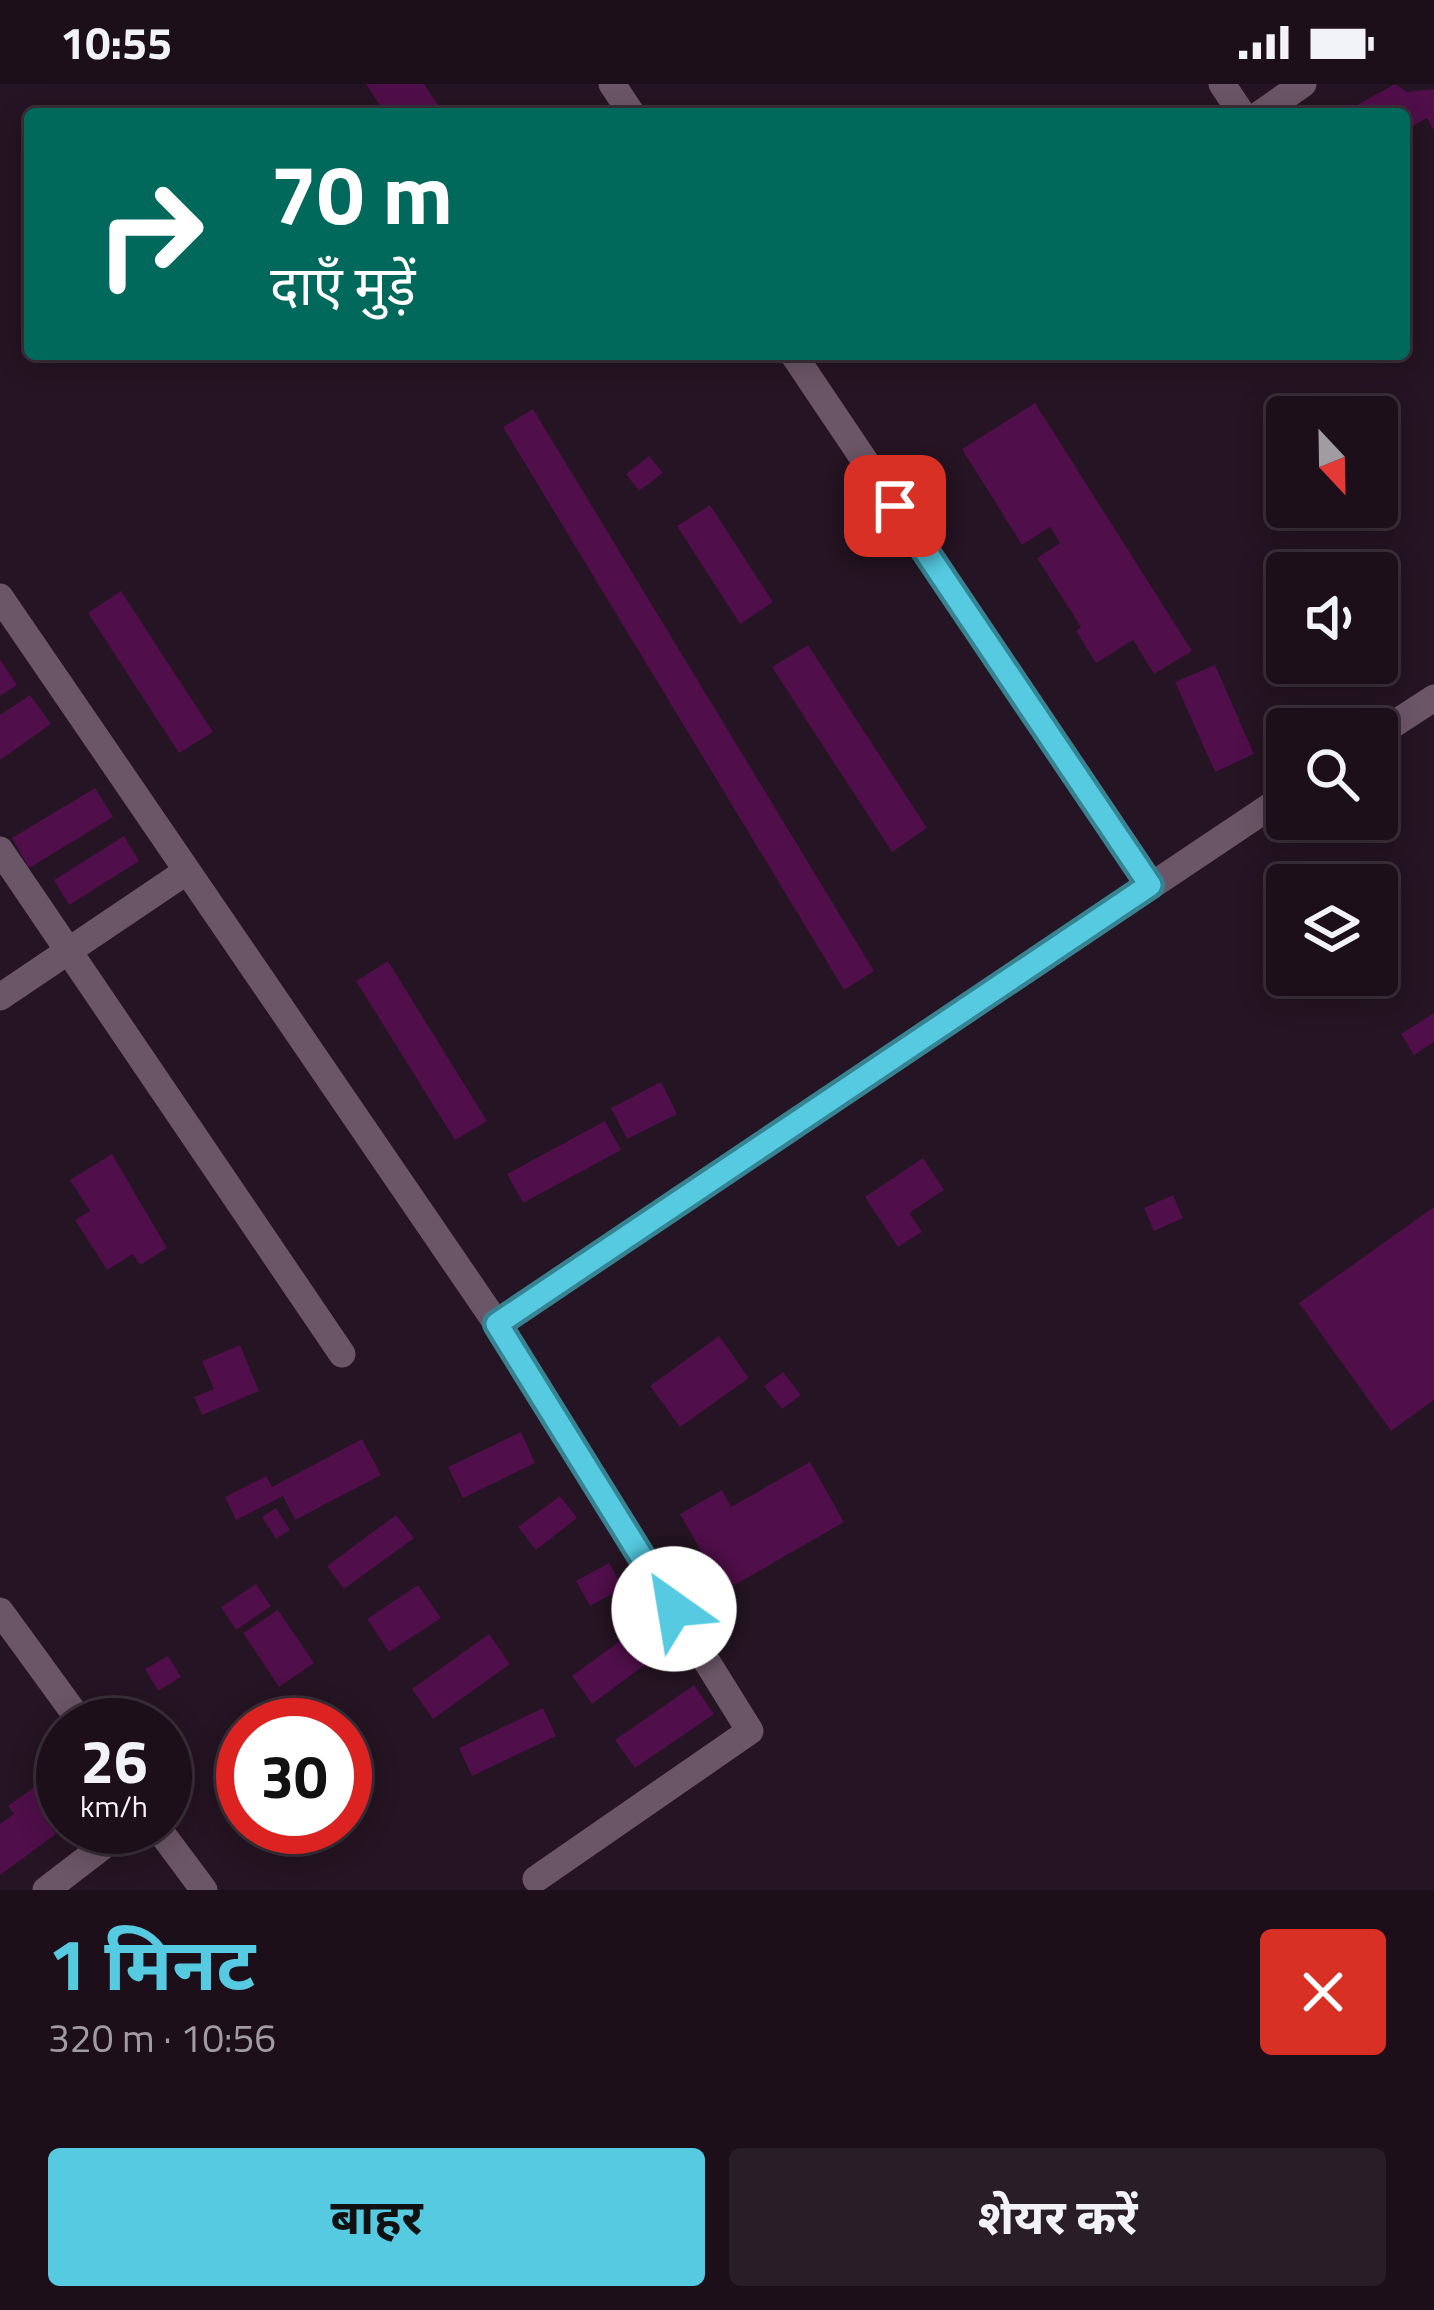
<!DOCTYPE html>
<html lang="hi">
<meta charset="utf-8">
<style>
:root{--surface:#1c0f1a;--page:#291d27;--text:#f1f3f6;--muted:#a09ca2;--line:#3a2f39;--accent:#55cae0}
body{margin:0;font-family:"Titillium Web","Noto Sans Devanagari",sans-serif;background:var(--page);color:var(--text);height:100vh;display:flex;flex-direction:column;font-size:45px;white-space:nowrap}
*{box-sizing:border-box;margin:0}
p{font-size:39px;color:var(--muted)}
.icon{flex:none;width:66px;height:66px;fill:none;stroke:currentColor;stroke-width:2;stroke-linecap:round;stroke-linejoin:round}
.map{position:relative;height:1806px;overflow:hidden}
.panel{display:flex;flex-direction:column;background:var(--surface);flex:1}
.panel>*{flex:none}
.hud{position:absolute;left:24px;top:24px;width:1386px;height:252px;border-radius:12px;box-shadow:0 6px 30px #0003,0 0 0 3px var(--line);background:#00695c;color:#fff;overflow:hidden}
.needle{width:78px;rotate:158deg}
.tools{position:absolute;left:1266px;top:312px;display:grid;gap:24px}
.tools a{display:grid;place-items:center;width:132px;height:132px;border-radius:12px;background:var(--surface);box-shadow:0 6px 30px #0003,0 0 0 3px var(--line);font-size:60px}
.speed{position:absolute;left:36px;top:1614px;display:flex;gap:24px;font-size:60px;font-weight:700;text-align:center}
.speed>*{display:grid;place-content:center;width:156px;height:156px;border-radius:50%;background:var(--surface);box-shadow:0 6px 30px #0003,0 0 0 3px var(--line);line-height:1}
.speed small{font-size:30px;font-weight:400}
.speed .limit{border:18px solid #d22;background:#fff;color:#111}
.pin{position:absolute;display:grid;place-items:center;width:102px;height:102px;color:#fff;margin:-51px;border-radius:24px;box-shadow:0 6px 18px #0006}
.me{position:absolute;width:132px;margin:-66px;rotate:328deg;stroke-linejoin:round;filter:drop-shadow(0 0 9px #0008)}
.turn{display:flex;align-items:center;gap:42px;height:252px;padding:0 48px;font-size:54px}
.turn .icon{width:156px;height:156px;stroke-width:2.5}
.turn b{display:block;font-size:84px;line-height:102px}
.round{display:grid;place-items:center;flex:none;width:126px;height:126px;border-radius:12px;background:var(--page)}
.summary{display:flex;align-items:center;justify-content:space-between;height:204px;padding:0 48px}
h1{font-size:72px;font-weight:700;line-height:90px;color:var(--accent)}
.action{display:flex;gap:24px;margin-top:auto;padding:24px 48px}
.action a{flex:1;height:138px;border-radius:12px;background:var(--accent);color:#111;font-size:48px;font-weight:700;line-height:138px;text-align:center}
.action a+a{background:var(--page);color:var(--text)}
.status{display:flex;justify-content:space-between;align-items:center;height:84px;padding:0 60px;background:var(--surface);direction:ltr}
.status svg{height:33px;fill:currentColor}
.map>svg:first-child{display:block}
.building{fill:#500e4a}
.lines{fill:none;stroke-linecap:round;stroke-linejoin:round}
.street{stroke:#6b5667;stroke-width:27}
.route-casing{stroke:#378392;stroke-width:30}
.route{stroke:#55cae0;stroke-width:21}
</style>
<div class="status"><b>10:55</b><svg viewBox="0 0 49 12"><path d="M0 12V9h3v3zM5 12V6h3v6zM10 12V3h3v9zM15 12V0h3v12zM26 1h20v11H26zM47 4h2v5h-2z"/></svg></div>
<div class="map">
<svg width="1434" height="1806" viewBox="0 0 1434 1806">
<rect width="100%" height="100%" fill="#251423"/>
<!-- building -->
<path class="building" d="M366 0H424L444 30H386Z
M1395 0 1407 8 1434 5V47L1427 34 1404 47V30H1362L1357 21Z
M1035 319 1192 567 1154 590 1133 556 1096 579 1076 547 1081 543 1037 474 1060 459 1050 443 1022 461 962 365Z
M533 325 874 887 844 906 503 343Z
M649 372 663 389 639 407 626 390Z
M710 421 773 518 740 540 677 442Z
M121 507 213 648 179 669 88 529Z
M808 561 927 744 892 768 772 583Z
M0 575 17 601 0 612Z
M1215 581 1254 670 1215 688 1175 598Z
M30 611 51 640 0 676V631Z
M95 704 113 733 29 784 12 754Z
M124 752 139 777 69 821 54 796Z
M388 877 487 1037 455 1056 356 897Z
M1434 929V958L1414 971 1401 950Z
M661 998 677 1030 627 1055 611 1024Z
M605 1037 621 1066 523 1119 507 1090Z
M112 1070 167 1164 140 1181 133 1170 107 1186 75 1136 90 1127 70 1096Z
M923 1074 944 1106 909 1129 922 1148 898 1163 865 1113Z
M1173 1111 1183 1134 1154 1147 1144 1124Z
M1434 1123V1316L1391 1347 1299 1219Z
M719 1252 749 1294 680 1343 650 1302Z
M240 1261 259 1307 202 1331 194 1313 214 1305 202 1277Z
M783 1288 801 1311 782 1325 764 1302Z
M521 1348 535 1379 463 1414 448 1383Z
M362 1355 381 1391 295 1436 283 1412 236 1436 225 1413 266 1392 272 1403Z
M810 1378 844 1438 724 1507 680 1430 722 1406 731 1423Z
M560 1412 577 1434 536 1466 518 1443Z
M276 1424 290 1446 276 1455 262 1433Z
M396 1431 414 1454 344 1505 327 1482Z
M609 1479 623 1504 590 1522 576 1497Z
M256 1500 271 1522 236 1546 221 1523Z
M418 1501 441 1534 389 1568 367 1535Z
M278 1526 314 1579 279 1603 243 1549Z
M646 1538 666 1565 592 1620 572 1592Z
M489 1550 510 1580 433 1635 412 1605Z
M168 1572 181 1593 158 1607 145 1585Z
M694 1601 714 1630 635 1684 615 1656Z
M543 1624 556 1652 472 1692 459 1664Z
M43 1697 62 1724 46 1736 56 1750 0 1791V1740L14 1730 8 1722Z"/>
<g class="lines">
<!-- street -->
<path class="street" d="M612 0 632 30
M1222 0 1242 30
M1260 30 1303 0
M793 270 1150 801
M0 513 497 1240 1287 711
M1377 651 1434 614
M0 766 342 1270
M0 913 187 787
M497 1240 750 1647 536 1795
M0 1527 83 1641
M157 1743 204 1806
M46 1806 128 1743"/>
</g>
<g class="lines">
<defs>
<path id="route" d="M674 1525 497 1240 1150 801 895 422"/>
</defs>
<!-- route casing -->
<use href="#route" class="route-casing"/>
<!-- route -->
<use href="#route" class="route"/>
</g>
</svg>
<div class="tools">
<a><svg class="needle" viewBox="-14 -14 28 28"><path d="M0-13l5 13h-10z" fill="#e53935"/><path d="M0 13l5-13h-10z" fill="#a09ca2"/></svg></a>
<a><svg class="icon" aria-label="sound" viewBox="0 0 24 24"><path d="M4 9h4l5-4v14l-5-4H4zM17 9q2 3 0 6"/></svg></a>
<a><svg class="icon" aria-label="search" viewBox="0 0 24 24"><circle cx="10" cy="10" r="6"/><path d="M15 15l6 6"/></svg></a>
<a><svg class="icon" aria-label="layers" viewBox="0 0 24 24"><path d="M12 4l9 5-9 5-9-5zM3 14l9 5 9-5"/></svg></a>
</div>
<div class="speed"><div>26<small>km/h</small></div><div class="limit">30</div></div>
<div class="pin" style="left:895px;top:422px;background:#d93025"><svg class="icon" aria-label="arrive" viewBox="0 0 24 24"><path d="M6 21V4h12l-3 4 3 4H6"/></svg></div>
<svg class="me" style="left:674px;top:1525px" viewBox="-20 -20 40 40"><circle r="19" fill="#fff"/><path d="M0-13L10 11 0 6-10 11z" fill="#55cae0"/></svg>
<div class="hud">
<div class="turn"><svg class="icon" aria-label="right" viewBox="0 0 24 24"><path d="M7 20v-9h11M14 6l5 5-5 5"/></svg><div><b>70 m</b>दाएँ मुड़ें</div></div>
</div>
</div>
<section class="panel">
<div class="summary"><div><h1>1 मिनट</h1><p>320 m · 10:56</p></div><a class="round" style="background:#d93025;color:#fff"><svg class="icon" aria-label="close" viewBox="0 0 24 24"><path d="M6 6l12 12M18 6L6 18"/></svg></a></div>
<div class="action"><a>बाहर</a><a>शेयर करें</a></div>
</section>
